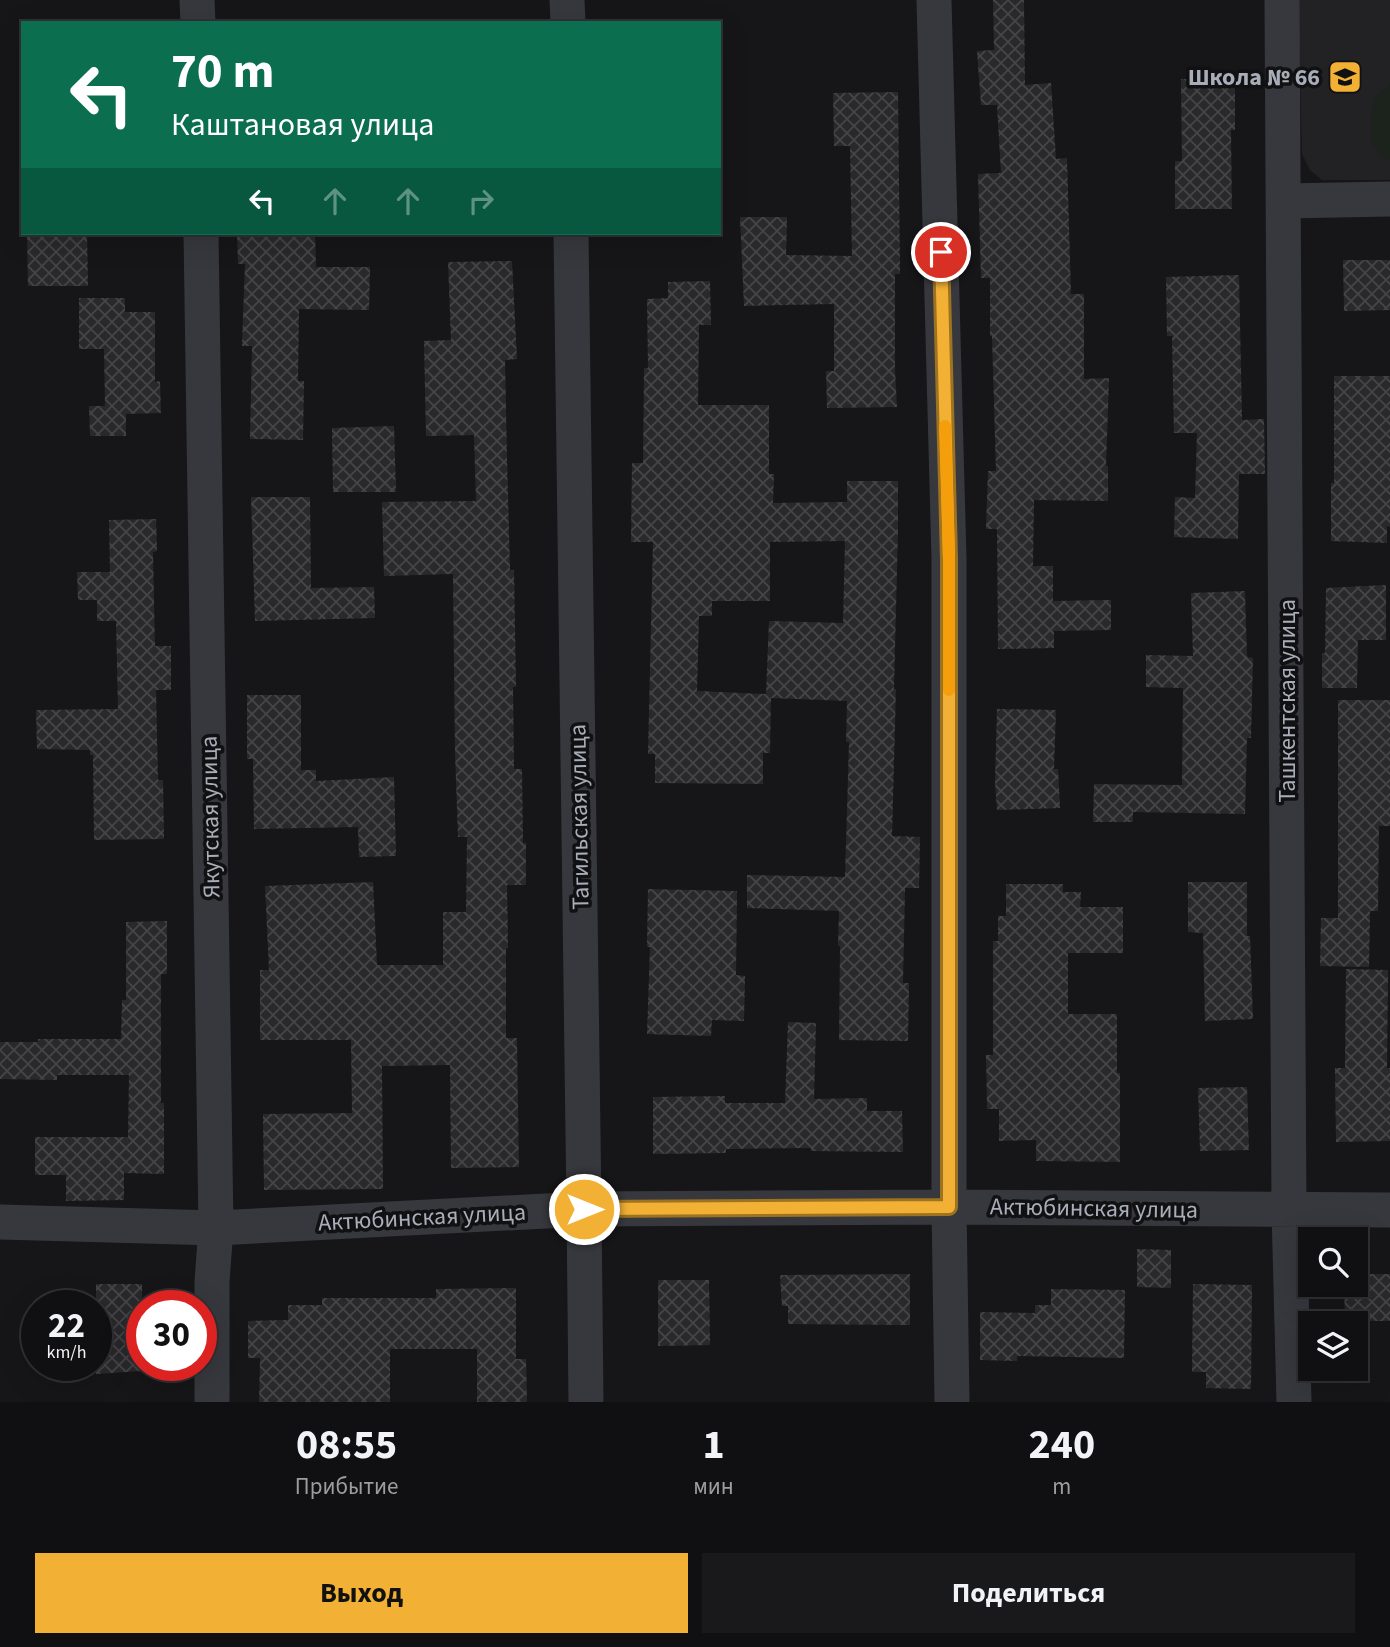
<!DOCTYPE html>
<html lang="ru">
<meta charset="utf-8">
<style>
:root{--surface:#101012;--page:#19191b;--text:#f1f3f6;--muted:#9c9d9f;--line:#303032;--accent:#f2b134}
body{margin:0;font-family:"Source Sans 3",sans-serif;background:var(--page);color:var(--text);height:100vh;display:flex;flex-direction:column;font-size:26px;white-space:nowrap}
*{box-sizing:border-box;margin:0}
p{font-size:23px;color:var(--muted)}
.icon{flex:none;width:38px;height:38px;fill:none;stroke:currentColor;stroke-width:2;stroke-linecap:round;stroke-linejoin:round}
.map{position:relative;height:1402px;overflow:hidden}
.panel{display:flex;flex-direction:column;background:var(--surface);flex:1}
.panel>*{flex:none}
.top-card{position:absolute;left:21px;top:21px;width:700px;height:214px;border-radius:0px;box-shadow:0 7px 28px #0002,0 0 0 2px var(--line);background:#0b6e4f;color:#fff;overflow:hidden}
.controls{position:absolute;left:1298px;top:1227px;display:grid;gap:14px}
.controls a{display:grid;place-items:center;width:70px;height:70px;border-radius:0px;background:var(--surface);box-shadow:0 7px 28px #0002,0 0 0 2px var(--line);font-size:35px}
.speed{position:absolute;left:21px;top:1290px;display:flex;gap:14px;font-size:35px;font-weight:700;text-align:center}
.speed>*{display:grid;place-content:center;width:91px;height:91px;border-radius:50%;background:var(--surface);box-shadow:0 7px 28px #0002,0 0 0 2px var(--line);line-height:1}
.speed small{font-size:18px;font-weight:400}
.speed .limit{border:10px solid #d22;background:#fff;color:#111}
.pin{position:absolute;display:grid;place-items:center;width:60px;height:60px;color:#fff;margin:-30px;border:4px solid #fff;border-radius:50%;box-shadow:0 2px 7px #0007}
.me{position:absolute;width:77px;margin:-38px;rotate:90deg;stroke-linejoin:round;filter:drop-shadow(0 0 5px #0008)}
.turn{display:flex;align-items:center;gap:24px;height:147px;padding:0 35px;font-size:32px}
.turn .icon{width:91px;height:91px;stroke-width:2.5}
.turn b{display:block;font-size:49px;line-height:60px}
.lanes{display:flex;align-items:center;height:66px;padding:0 35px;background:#0003;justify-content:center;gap:35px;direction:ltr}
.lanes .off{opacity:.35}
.eta{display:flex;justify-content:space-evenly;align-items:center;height:119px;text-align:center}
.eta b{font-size:42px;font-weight:700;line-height:49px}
.button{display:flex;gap:14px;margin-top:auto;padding:14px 35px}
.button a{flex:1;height:80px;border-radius:0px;background:var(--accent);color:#111;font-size:28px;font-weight:700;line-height:80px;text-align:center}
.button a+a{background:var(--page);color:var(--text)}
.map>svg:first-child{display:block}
.built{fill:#222225}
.pitch{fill:#1c231d}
.building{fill:url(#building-cross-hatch);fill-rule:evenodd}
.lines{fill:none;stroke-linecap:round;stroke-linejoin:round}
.minor{stroke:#37383d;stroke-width:35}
.route-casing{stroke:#9d7322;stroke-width:18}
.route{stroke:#f2b134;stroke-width:12}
.slow{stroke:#f59e0b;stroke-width:12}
.labels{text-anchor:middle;stroke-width:7;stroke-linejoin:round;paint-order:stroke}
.poi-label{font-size:24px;font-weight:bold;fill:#a8adb8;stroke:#111113;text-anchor:end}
.street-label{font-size:24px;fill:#a8adb8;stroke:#111113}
</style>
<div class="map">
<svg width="1390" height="1402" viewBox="0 0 1390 1402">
<defs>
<pattern id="building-cross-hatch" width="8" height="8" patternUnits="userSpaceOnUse" patternTransform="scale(1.75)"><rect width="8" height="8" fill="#29292c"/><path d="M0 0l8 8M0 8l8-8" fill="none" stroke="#454548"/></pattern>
</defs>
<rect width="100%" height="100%" fill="#161618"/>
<!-- built -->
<path class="built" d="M1298 0H1390V180H1322L1310 170 1302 154Z"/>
<!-- pitch -->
<path class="pitch" d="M1390 85V161L1381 157 1371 143V109L1376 95Z"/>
<!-- building -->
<path class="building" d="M993 0H1024L1025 85 1051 83 1056 159 1067 158 1071 294H1084V379L1109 378 1106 466H1108V501L1034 500 1033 566H1053V601L1111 600V630L1054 631V648L998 649 997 529H986L988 471H996L992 336H990V278H981L978 174 1001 173 997 105H981L977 51 994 50Z
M1181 79H1235V130H1231L1232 209H1175V161H1182Z
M898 92 900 274H895V370L897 407 827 408 826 371H834V304L744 306 740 217H787L786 255 852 256 850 146H834L833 93Z
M27 233H87L88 286H28Z
M237 233H315L316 267H370L369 310 299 309 298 381H304L303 440 250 439 252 346H242L245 264H238Z
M1343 260H1390V310L1344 311Z
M512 261 517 359 505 360 507 459 510 570H514L516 687H513L514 769H522L523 843H526V885H507L508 948H506V1038H517L519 1167 451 1168 450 1065 382 1066 383 1189 264 1190 263 1114 352 1113 351 1040H260V970H269L265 886 373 882 377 965H443V912H466L467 837H458L455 753 453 574 384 576 382 502 476 501 474 435 426 436 424 341 451 340 448 262Z
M1239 275 1242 420 1264 419 1265 474H1239L1238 539 1174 537 1175 497 1195 498 1197 433H1174L1172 336H1167L1166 277Z
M710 281 711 325H699L698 405H769V474H774L773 503 847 502V481H898V529L894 689H896L892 836 920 837 919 888H905L903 983H909L908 1041 839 1040 840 946H838L839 911 747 908V875L845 877 849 742H846L847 701 771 698 770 753H763V784L655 783V754H648L653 542H631L632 463H643L644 368H648L647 299 668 298V282ZM845 541 843 623 769 621 766 694 697 691 699 616H712V601H770V542Z
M79 298H125V312H155V382L160 381 161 413 126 414V436H90L89 406H105L104 349H79Z
M1334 376H1390V527L1387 526V543L1331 541V483H1334Z
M394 426 396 492H333L332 428Z
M251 497H310L311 588 374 587 375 618 255 621Z
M156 519 157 551 153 552 155 646H171V690H156L158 780H163L164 839 94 840 93 755H90V750L37 749 36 710 118 709 116 621H97V600H78L77 572H110L109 520Z
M1386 585V640H1358L1357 688H1322V653H1325L1326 588Z
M1245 591 1247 657 1253 658 1251 738H1247L1245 814 1133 812V822H1093L1094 784 1182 785 1183 688 1146 687V655L1193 656 1191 593Z
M247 695H301V770H316V781L394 777 396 856 359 857 358 827 254 829 253 759H247Z
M1338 700H1390V826H1379L1378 911H1370L1369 967 1320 966 1321 918H1338Z
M997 709 1056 710 1054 769H1058L1060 808 997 810 995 782Z
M1188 882H1247V936H1250L1253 1019 1205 1021 1203 933 1188 932Z
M1006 884H1063V892H1081L1080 907H1123V953H1068V1014H1117V1073H1120V1162L1036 1161V1140L999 1141V1109H987L986 1055H993V941H998V916H1006Z
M648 889 737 891 736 975 745 976 744 1021 712 1020 711 1036 647 1034 650 947H647Z
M167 921V974H161V1103H164V1174L124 1173V1200L66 1201V1175H35V1137H128L129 1075H57V1080L0 1079V1042H38V1039H121L122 1000H126V922Z
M1346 969 1388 970 1387 1068H1390V1141L1336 1142 1335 1068H1345Z
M788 1022 816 1023 814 1099 867 1098V1111H902L903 1152 811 1151V1148L726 1149V1153L653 1154V1097L725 1096V1103H785Z
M1247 1087 1249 1150 1200 1151 1198 1088Z
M1137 1249 1171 1250V1288L1137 1287Z
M910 1274V1325L788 1324V1306H782L780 1275Z
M1356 1274H1390V1321H1345L1344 1284H1356Z
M658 1280H709L710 1345 658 1346Z
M96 1284H142V1371L96 1374Z
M1193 1284 1252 1285 1251 1389 1206 1388V1372H1192Z
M516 1288V1359H526L527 1402H477V1349H390V1402H259L260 1358H248V1321L288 1320V1305H322V1298H436V1289Z
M1051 1289 1125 1290 1124 1358 1017 1356V1361L980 1360V1312L1035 1313V1305H1051Z"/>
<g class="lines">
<!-- minor -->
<path class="minor" d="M197 0 198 23
M567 0 568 23
M934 0 949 559V1207L952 1402
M1282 0 1289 1210 1294 1402
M1284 201 1390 199
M201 233 216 1228 212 1281V1402
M571 233 584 1209 586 1402
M0 1222 216 1228 584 1209 949 1207 1390 1210"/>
</g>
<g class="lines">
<defs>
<path id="route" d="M584 1209 949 1207V559L941 252"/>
</defs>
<!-- route casing -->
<use href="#route" class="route-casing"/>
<!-- route -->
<use href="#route" class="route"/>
<!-- slow -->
<path class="slow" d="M945 426 949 559V690"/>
</g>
<!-- icons -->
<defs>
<symbol id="school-square" viewBox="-11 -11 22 22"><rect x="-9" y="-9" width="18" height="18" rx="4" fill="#f2b134" stroke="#111113"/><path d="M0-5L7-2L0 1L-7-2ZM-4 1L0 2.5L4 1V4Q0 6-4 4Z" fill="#111"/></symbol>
</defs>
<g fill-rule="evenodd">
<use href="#school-square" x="1326" y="58" width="38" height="38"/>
</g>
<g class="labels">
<!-- poi labels -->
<g class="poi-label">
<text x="1320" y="85">Школа № 66</text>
</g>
<!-- street labels -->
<g class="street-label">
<text transform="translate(1287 701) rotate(-90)" y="8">Ташкентская улица</text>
<text transform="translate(210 817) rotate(-91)" y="8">Якутская улица</text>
<text transform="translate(579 817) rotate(-91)" y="8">Тагильская улица</text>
<text transform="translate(1094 1208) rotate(1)" y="8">Актюбинская улица</text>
<text transform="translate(422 1217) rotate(-3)" y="8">Актюбинская улица</text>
</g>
</g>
</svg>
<div class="controls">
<a><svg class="icon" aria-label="search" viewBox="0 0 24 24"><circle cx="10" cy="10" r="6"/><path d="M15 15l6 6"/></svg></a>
<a><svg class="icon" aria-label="layers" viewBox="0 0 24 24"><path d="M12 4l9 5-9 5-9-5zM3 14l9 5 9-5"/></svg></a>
</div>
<div class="speed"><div>22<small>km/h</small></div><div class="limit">30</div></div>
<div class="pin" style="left:941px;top:252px;background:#d93025"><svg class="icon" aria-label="arrive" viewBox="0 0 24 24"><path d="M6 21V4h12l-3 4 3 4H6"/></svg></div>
<svg class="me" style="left:584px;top:1209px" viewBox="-20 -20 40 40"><circle r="17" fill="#f2b134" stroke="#fff" stroke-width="3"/><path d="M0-11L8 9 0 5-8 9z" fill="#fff"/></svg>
<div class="top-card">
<div class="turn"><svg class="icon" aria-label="left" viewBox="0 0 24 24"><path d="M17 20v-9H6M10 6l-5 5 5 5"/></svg><div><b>70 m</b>Каштановая улица</div></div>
<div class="lanes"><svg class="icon" aria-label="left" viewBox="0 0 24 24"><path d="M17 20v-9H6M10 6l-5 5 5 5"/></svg><svg class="icon off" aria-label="ahead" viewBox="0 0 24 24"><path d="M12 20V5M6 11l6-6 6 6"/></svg><svg class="icon off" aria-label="ahead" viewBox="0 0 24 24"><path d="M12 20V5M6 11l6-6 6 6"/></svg><svg class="icon off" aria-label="right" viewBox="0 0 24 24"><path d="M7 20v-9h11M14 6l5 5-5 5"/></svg></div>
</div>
</div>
<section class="panel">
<div class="eta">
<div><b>08:55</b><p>Прибытие</p></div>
<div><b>1</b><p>мин</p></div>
<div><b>240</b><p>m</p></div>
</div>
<div class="button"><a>Выход</a><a>Поделиться</a></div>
</section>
